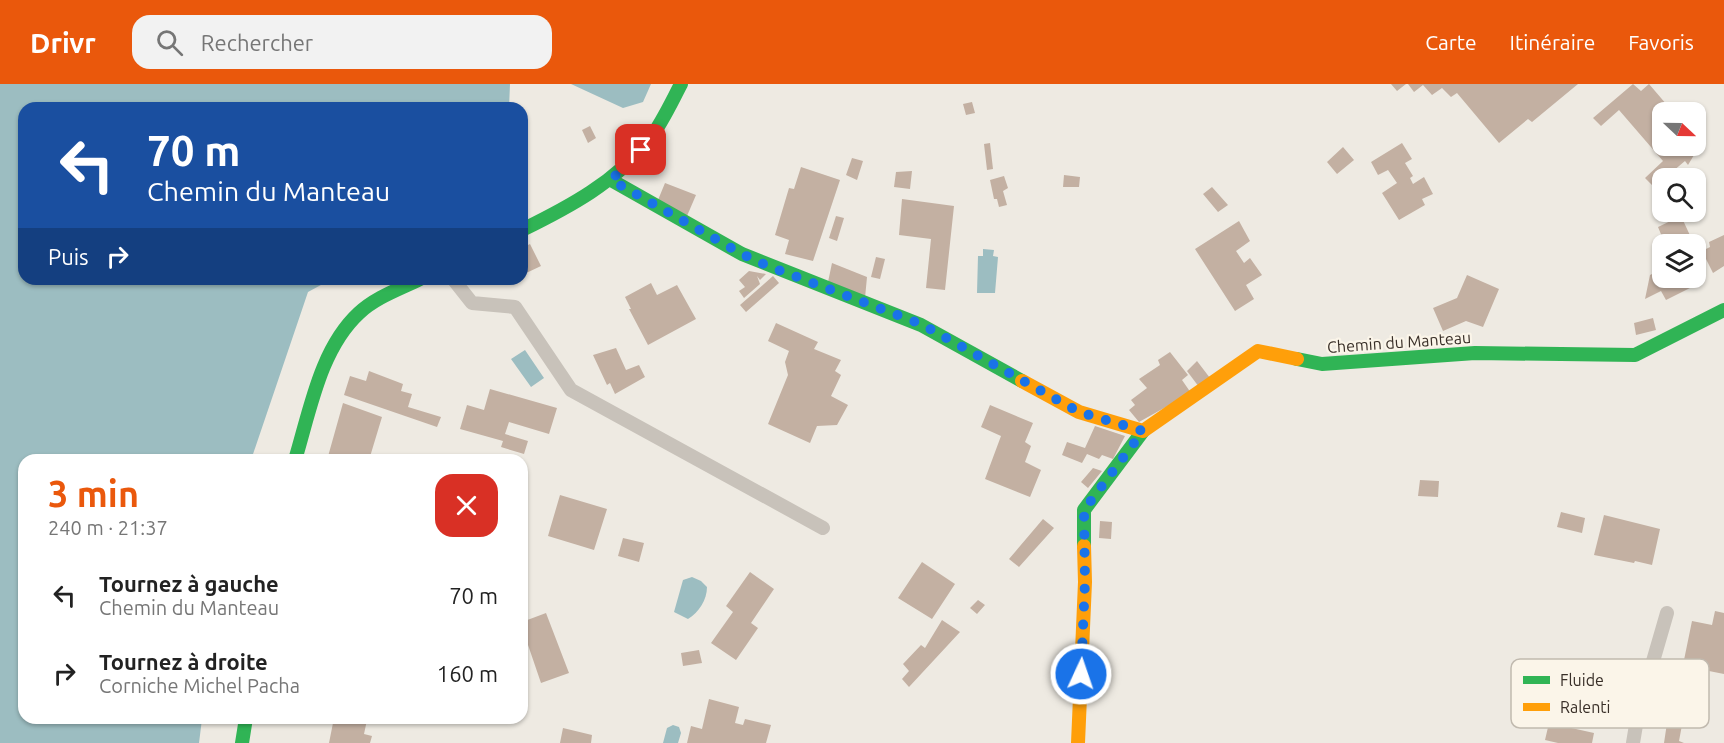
<!DOCTYPE html>
<html lang="fr">
<meta charset="utf-8">
<style>
:root{--surface:#fff;--page:#f2f2f2;--text:#222;--muted:#767676;--accent:#ea580c}
body{margin:0;font-family:Ubuntu,sans-serif;background:var(--page);color:var(--text);height:100vh;display:flex;flex-direction:column;font-size:22px;white-space:nowrap}
*{box-sizing:border-box;margin:0}
p{font-size:20px;color:var(--muted)}
.icon{flex:none;width:33px;height:33px;fill:none;stroke:currentColor;stroke-width:2;stroke-linecap:round;stroke-linejoin:round}
.map{position:relative;flex:1;overflow:hidden}
.panel{position:absolute;left:18px;top:370px;width:510px;height:270px;display:flex;flex-direction:column;background:var(--surface);border-radius:18px;box-shadow:0 2px 4px #0004}
.panel>*{flex:none}
.guide{position:absolute;left:18px;top:18px;width:510px;height:183px;border-radius:18px;box-shadow:0 2px 4px #0004;background:#1a4fa0;color:#fff;overflow:hidden}
.needle{width:39px;rotate:112deg}
.controls{position:absolute;left:1652px;top:18px;display:grid;gap:12px}
.controls a{display:grid;place-items:center;width:54px;height:54px;border-radius:12px;background:var(--surface);box-shadow:0 2px 4px #0004;font-size:30px}
.pin{position:absolute;display:grid;place-items:center;width:51px;height:51px;color:#fff;margin:-26px;border-radius:12px;box-shadow:0 3px 9px #0006}
.me{position:absolute;width:66px;margin:-33px;rotate:3deg;stroke-linejoin:round;filter:drop-shadow(0 0 4px #0008)}
.turn{display:flex;align-items:center;gap:21px;height:126px;padding:0 30px;font-size:27px}
.turn .icon{width:78px;height:78px;stroke-width:2.5}
.turn b{display:block;font-size:42px;line-height:51px}
.then{display:flex;align-items:center;height:57px;padding:0 30px;background:#0003;gap:12px;font-size:22px}
.round{display:grid;place-items:center;flex:none;width:63px;height:63px;border-radius:18px;background:var(--page)}
.head{display:flex;align-items:center;justify-content:space-between;height:102px;padding:0 30px}
h1{font-size:36px;font-weight:700;line-height:45px;color:var(--accent)}
ul{padding:0;list-style:none}
li{display:flex;align-items:center;gap:18px;height:78px;padding:0 30px}
li div{flex:1}
li b{display:block;font-size:22px}
li em{font-style:normal}
header{display:flex;align-items:center;gap:36px;box-sizing:border-box;height:84px;padding:0 30px;background:var(--accent);color:#fff}
header strong{font-size:28px}
nav{display:flex;gap:33px;margin-inline-start:auto;font-size:21px}
.search{width:420px;height:54px;background:var(--page);display:flex;align-items:center;gap:15px;box-sizing:border-box;padding:0 21px;border-radius:18px;color:var(--muted);font-size:22px}
.map>svg:first-child{display:block}
.water{fill:#9cbdc1}
.building{fill:#c3b0a2}
.lines{fill:none;stroke-linecap:round;stroke-linejoin:round}
.lane{stroke:#c8c2ba;stroke-width:14}
.fast{stroke:#30b455;stroke-width:14}
.slow{stroke:#ff9f0a;stroke-width:14}
.route{stroke:#1a73e8;stroke-width:10;stroke-dasharray:0 18}
.labels{text-anchor:middle;stroke-width:4.5;stroke-linejoin:round;paint-order:stroke}
.street-label{font-size:16px;fill:#392f28;stroke:#fbf5e9}
.key{fill:#fbf5e9;stroke:#c1baaf;stroke-width:1.5}
.key-label{font-size:16px;fill:#392f28}
</style>
<header>
<strong>Drivr</strong>
<div class="search"><svg class="icon" aria-label="search" viewBox="0 0 24 24"><circle cx="10" cy="10" r="6"/><path d="M15 15l6 6"/></svg>Rechercher</div>
<nav><a>Carte</a><a>Itinéraire</a><a>Favoris</a></nav>
</header>
<div class="map">
<svg width="1724" height="659" viewBox="0 0 1724 659">
<rect width="100%" height="100%" fill="#eeeae2"/>
<!-- water -->
<path class="water" d="M0 0H510L509 24H24V195H332L308 208 251 376H24V634L202 635 199 659H0Z
M571 0H651L643 18 623 24Z
M983 165 994 166 993 172 998 173 995 209H977L978 172H983Z
M525 266 544 294 531 303 511 275Z
M692 493 701 497 707 503C707 516 699 528 688 535L674 528 683 496Z
M673 641 679 643 681 649 678 659H663L667 644Z"/>
<!-- building -->
<path class="building" d="M1391 0H1406L1397 7Z
M1408 0H1578L1532 38 1528 35 1499 59 1457 9 1451 13 1442 4 1432 11 1423 1 1414 8Z
M1633 0 1641 7 1649 0 1673 28H1662V62H1695V54L1700 61 1688 81 1685 77 1654 103 1645 94 1663 77 1619 26 1601 42 1593 34Z
M972 18 975 29 966 31 963 20Z
M590 42 596 54 588 59 582 46Z
M990 59 993 85 987 86 984 60Z
M1402 59 1412 75 1405 79 1413 92 1410 94 1413 100 1424 93 1433 110 1422 115 1425 121 1399 136 1382 109 1397 99 1388 86 1378 91 1371 78Z
M1343 63 1354 76 1337 90 1327 78Z
M852 74 863 77 857 96 846 91Z
M801 83 840 96 813 177 785 170 789 156 775 151 789 104 794 105Z
M912 87 910 105 894 103 896 88Z
M1064 91 1080 93 1079 103H1063Z
M1004 92 1008 104 1003 107 1007 121 999 123 997 115H994L990 96Z
M665 99 696 111 687 132 658 116Z
M1212 103 1228 121 1218 128 1203 110Z
M902 115 954 122 945 206 926 204 931 155 899 151Z
M836 132 844 134 837 157 829 154Z
M1681 132 1694 160H1665L1658 143Z
M1239 137 1250 157 1236 167 1244 179 1250 174 1262 191 1246 201 1254 215 1235 227 1195 165Z
M1724 151V182L1713 189 1702 167 1710 163 1709 158Z
M530 160 541 182 522 191V164Z
M876 173 885 175 880 195 871 193Z
M832 179 867 193 865 214 828 198Z
M1662 180V194H1688L1692 203 1666 216 1661 207 1645 215 1650 191 1652 190 1653 185Z
M749 187 766 190 760 196 757 192 760 200 744 214 739 207 745 203 739 196Z
M1467 191 1499 205 1483 243 1466 237 1443 247 1433 224 1457 214Z
M773 192 779 199 746 228 740 221Z
M651 199 657 211 677 201 696 235 648 261 629 225H631L625 213Z
M1653 234 1656 246 1636 251 1634 239Z
M776 239 818 258 814 265 841 276 835 287 841 291 831 312 848 321 837 341 817 342 810 359 768 340 788 291 785 278 789 267 768 257Z
M616 264 626 286 639 281 645 293 615 310 610 299 607 301 593 271Z
M1170 268 1188 291 1182 296 1191 309 1139 338 1129 326 1135 321 1131 316 1147 304 1139 295 1160 281 1158 276Z
M1197 277 1210 294 1199 303 1187 287Z
M369 287 403 300 401 307 412 310 408 323 441 333 437 343 344 311 350 292 366 297Z
M490 305 557 324 549 350 509 338 505 350 528 357 524 370 501 363 503 357 460 345 467 321 484 326Z
M343 319 382 333 369 376H327Z
M990 321 1033 339 1025 358 1031 362 1025 378 1041 386 1030 413 985 395 1001 352 981 343Z
M1095 342 1125 352 1113 375 1102 371 1099 375 1087 370 1082 379 1062 371 1067 358 1085 364Z
M1093 384 1102 387 1088 404 1081 398Z
M1420 396 1439 397 1438 413 1418 412Z
M560 411 607 425 594 466 548 452Z
M1561 428 1585 434 1582 449 1557 443Z
M1604 431 1660 445 1652 481 1635 477 1634 479 1594 471Z
M1043 435 1054 444 1019 483 1009 475Z
M1100 437 1112 438 1111 455 1099 454Z
M623 454 644 459 639 478 618 472Z
M922 478 955 500 932 535 898 514Z
M750 488 774 505 751 539 758 544 736 576 711 559 733 528 726 522Z
M978 516 985 521 977 530 970 524Z
M1715 527 1724 529V590L1709 587V581L1684 576 1692 537 1712 541Z
M546 529 569 589 541 599 527 558 522 560V538Z
M942 536 960 548 909 603 902 595 909 587 903 580 921 561 925 564Z
M699 566 702 579 683 582 681 569Z
M709 615 739 623 735 639 743 641 745 635 771 641 766 659H687L691 642 702 645Z
M334 634 367 636 364 650 372 652 370 659H329Z
M1549 639 1594 649 1592 659H1558L1545 656Z
M1667 639 1682 641 1679 657 1684 659H1664Z
M563 644 592 651 591 659H560Z"/>
<g class="lines">
<!-- lane -->
<path class="lane" d="M453 195 472 219 515 223 571 306 823 444
M1633 659 1638 629 1667 529"/>
<!-- fast -->
<path class="fast" d="M611 96 742 170 921 241 1022 297
M522 146C569 123 616 98 649 56 662 39 671 19 681 0
M1297 275 1322 280 1475 269 1635 271 1724 226
M295 376C310 327 320 265 359 229 376 213 400 205 420 195
M1084 462V426L1143 347
M242 659 246 634"/>
<!-- slow -->
<path class="slow" d="M1022 297 1079 328 1143 347 1258 267 1297 275
M1078 659 1085 498 1084 462"/>
</g>
<g class="lines">
<!-- route -->
<path class="route" d="M641 66 611 96 742 170 768 182 921 240 1079 328 1143 347 1084 426 1085 498 1081 590"/>
</g>
<g class="labels">
<!-- street labels -->
<g class="street-label">
<text transform="translate(1399 258) rotate(-4)" y="6">Chemin du Manteau</text>
</g>
</g>
<!-- legend -->
<rect x="1511" y="575" width="198" height="69" rx="9" class="key"/>
<rect x="1523" y="592" width="27" height="8" fill="#30b455"/>
<rect x="1523" y="619" width="27" height="8" fill="#ff9f0a"/>
<g class="key-label">
<text x="1560" y="602">Fluide</text>
<text x="1560" y="629">Ralenti</text>
</g>
</svg>
<div class="controls">
<a><svg class="needle" viewBox="-14 -14 28 28"><path d="M0-13l5 13h-10z" fill="#e53935"/><path d="M0 13l5-13h-10z" fill="#767676"/></svg></a>
<a><svg class="icon" aria-label="search" viewBox="0 0 24 24"><circle cx="10" cy="10" r="6"/><path d="M15 15l6 6"/></svg></a>
<a><svg class="icon" aria-label="layers" viewBox="0 0 24 24"><path d="M12 4l9 5-9 5-9-5zM3 14l9 5 9-5"/></svg></a>
</div>
<div class="pin" style="left:641px;top:66px;background:#d93025"><svg class="icon" aria-label="arrive" viewBox="0 0 24 24"><path d="M6 21V4h12l-3 4 3 4H6"/></svg></div>
<svg class="me" style="left:1081px;top:590px" viewBox="-20 -20 40 40"><circle r="17" fill="#1a73e8" stroke="#fff" stroke-width="3"/><path d="M0-11L8 9 0 5-8 9z" fill="#fff"/></svg>
<div class="guide">
<div class="turn"><svg class="icon" aria-label="left" viewBox="0 0 24 24"><path d="M17 20v-9H6M10 6l-5 5 5 5"/></svg><div><b>70 m</b>Chemin du Manteau</div></div>
<div class="then">Puis<svg class="icon" aria-label="right" viewBox="0 0 24 24"><path d="M7 20v-9h11M14 6l5 5-5 5"/></svg></div>
</div>
<section class="panel">
<div class="head"><div><h1>3 min</h1><p>240 m · 21:37</p></div><a class="round" style="background:#d93025;color:#fff"><svg class="icon" aria-label="close" viewBox="0 0 24 24"><path d="M6 6l12 12M18 6L6 18"/></svg></a></div>
<ul>
<li><svg class="icon" aria-label="left" viewBox="0 0 24 24"><path d="M17 20v-9H6M10 6l-5 5 5 5"/></svg><div><b>Tournez à gauche</b><p>Chemin du Manteau</p></div><em>70 m</em></li>
<li><svg class="icon" aria-label="right" viewBox="0 0 24 24"><path d="M7 20v-9h11M14 6l5 5-5 5"/></svg><div><b>Tournez à droite</b><p>Corniche Michel Pacha</p></div><em>160 m</em></li>
</ul>
</section>
</div>
